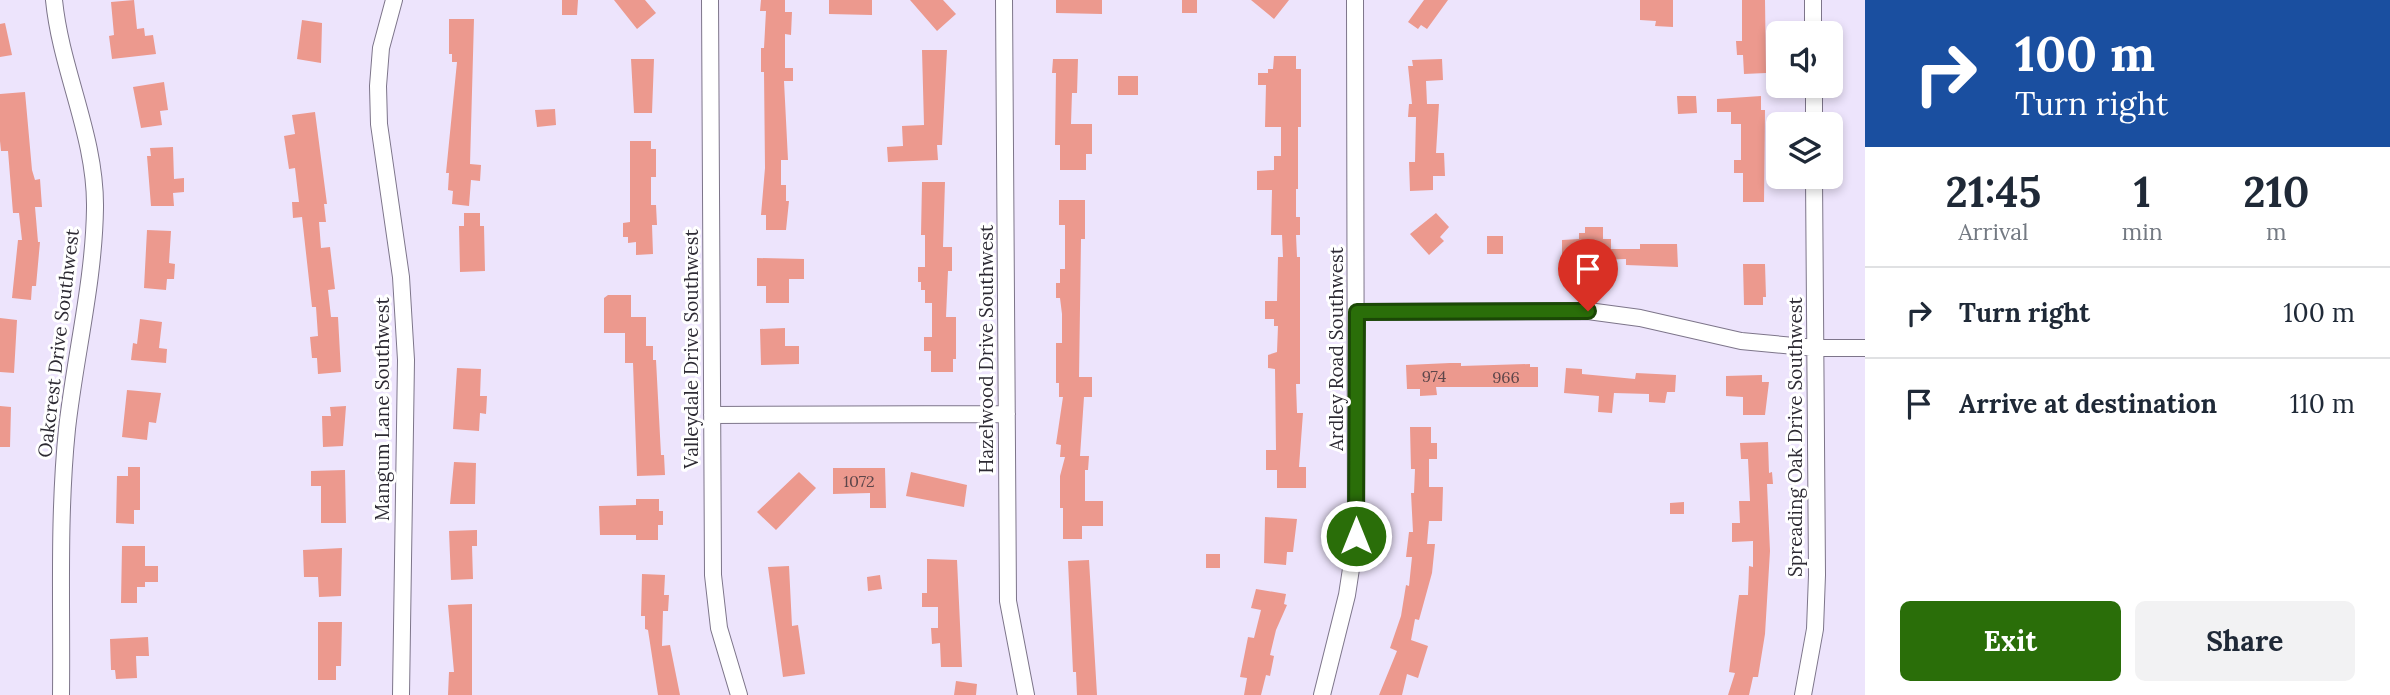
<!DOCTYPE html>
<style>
:root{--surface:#fff;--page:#f2f2f3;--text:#1f2937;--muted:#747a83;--line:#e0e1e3;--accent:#2a6e09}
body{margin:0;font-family:Lora,serif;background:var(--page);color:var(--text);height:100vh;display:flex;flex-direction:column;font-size:26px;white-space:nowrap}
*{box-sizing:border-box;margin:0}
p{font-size:23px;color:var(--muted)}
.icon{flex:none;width:38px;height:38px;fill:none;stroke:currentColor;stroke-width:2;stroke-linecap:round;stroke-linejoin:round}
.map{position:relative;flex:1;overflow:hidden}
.side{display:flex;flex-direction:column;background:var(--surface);width:525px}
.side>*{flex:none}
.guide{background:#1a4fa0;color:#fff;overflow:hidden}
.tools{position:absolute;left:1766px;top:21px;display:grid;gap:14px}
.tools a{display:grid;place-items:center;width:77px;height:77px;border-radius:10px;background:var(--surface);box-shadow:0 4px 10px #0003;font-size:35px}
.pin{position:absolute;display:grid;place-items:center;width:60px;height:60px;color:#fff;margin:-72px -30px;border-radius:50% 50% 50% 0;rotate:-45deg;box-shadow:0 0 7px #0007}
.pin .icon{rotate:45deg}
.me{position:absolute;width:77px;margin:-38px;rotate:0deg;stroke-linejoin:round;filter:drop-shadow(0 0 5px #0008)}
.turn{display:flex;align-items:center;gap:24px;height:147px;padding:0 35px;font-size:32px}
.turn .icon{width:91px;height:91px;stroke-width:2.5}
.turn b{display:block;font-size:49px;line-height:60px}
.eta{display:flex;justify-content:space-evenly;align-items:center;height:119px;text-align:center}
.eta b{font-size:42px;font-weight:700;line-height:49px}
.button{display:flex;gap:14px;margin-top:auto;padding:14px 35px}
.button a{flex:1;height:80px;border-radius:10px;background:var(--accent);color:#fff;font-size:28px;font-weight:700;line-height:80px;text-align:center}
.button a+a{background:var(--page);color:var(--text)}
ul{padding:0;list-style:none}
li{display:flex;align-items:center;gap:21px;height:91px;padding:0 35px;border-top:2px solid var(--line)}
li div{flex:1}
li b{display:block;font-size:26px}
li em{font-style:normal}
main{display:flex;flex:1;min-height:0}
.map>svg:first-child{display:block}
.building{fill:#ec998e}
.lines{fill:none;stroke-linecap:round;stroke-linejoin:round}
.minor-casing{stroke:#7d758a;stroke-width:18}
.minor{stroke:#fff;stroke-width:16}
.route-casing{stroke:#1b4806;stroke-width:18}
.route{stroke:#2a6e09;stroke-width:12}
.labels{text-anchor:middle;stroke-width:6;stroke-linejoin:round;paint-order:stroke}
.number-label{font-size:16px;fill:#5d464a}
.street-label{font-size:19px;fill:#2d2a33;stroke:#fff}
</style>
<main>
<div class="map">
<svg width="1865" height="695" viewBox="0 0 1865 695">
<rect width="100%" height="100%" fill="#ede4fc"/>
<!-- building -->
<path class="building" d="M134 0 137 29 144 28 145 36 153 35 156 54 112 59 109 36 114 35 111 2Z
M562 0H578L577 15H562Z
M614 0H645L656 13 637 29Z
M761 0H785V12H792L791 35 785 34V68H793V81H784L788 160H781V185H786V201H789L786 230H766V215H761L765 168 764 72H761V48H764L766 11H760Z
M829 0H872V15L829 14Z
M910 0H943L956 14 937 31Z
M1056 0H1102V14L1056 13Z
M1182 0H1197V13H1182Z
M1251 0H1289L1274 19Z
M1424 0H1448L1427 29 1421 25 1418 29 1408 22Z
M1640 0H1673V27L1655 26 1656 21 1640 20Z
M1742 0H1765L1766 73 1744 74 1743 55H1737L1736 41H1742Z
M449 19H474L470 164 481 165 480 181 471 180 469 206 452 204 453 191 448 190 449 173H446L457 62H452V54H449Z
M302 20 322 23 321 63 297 59Z
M5 23 12 55 0 57V24Z
M922 50H947L942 145H937L938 160 888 162 887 147 903 146 902 126 924 125Z
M1274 56H1296V69H1301V127H1298V189H1296V217H1300V235H1296L1297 257H1300V384H1296L1297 413H1303L1299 467H1306V488H1277V470H1266V450H1276L1275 369 1268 368V355L1277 352 1278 326H1274V319H1265V301H1277L1278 257H1283L1282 235H1271L1272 190H1257V171L1274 170V156H1281V127H1265L1266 85H1258V73H1268V69H1273Z
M631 59H654L652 113H634Z
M1053 59H1078L1077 93H1072L1071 124H1092V154H1086V170H1060V145H1055L1056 73H1052Z
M1442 59 1443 80 1426 81 1427 104H1439L1436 153H1444L1445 176H1433V190L1410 191 1409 162H1415L1416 117H1408L1409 104H1412L1408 66H1413L1412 60Z
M1118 76H1138V95H1118Z
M164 82 168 110 160 111 162 125 141 128 133 87Z
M25 92 32 170 35 180 40 179 42 207H35L38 242H40L36 286H32L31 300 12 298 18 240H22L19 213H13L8 151H1L0 141V94Z
M1677 96H1696L1697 113 1678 114Z
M1761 96V110H1765L1764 202H1743V173H1734V160H1741V124H1731V112H1717V99Z
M555 109 556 125 537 127 535 110Z
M315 112 327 204H324L326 222H319L321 248 330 247 335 289 328 290 331 317H338L341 372 318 374 317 358H312L310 337 318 336 316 307H312L302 217 293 218 292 202H299L295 168 289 169 284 136 295 134 292 115Z
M630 141H651V149H656V177H651V205H656L657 225H652L653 254 636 255V242L628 243V237H623V223L630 222Z
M173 147 174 179 184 178V192L173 193 174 206H151L147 156H151L150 148Z
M922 182H945L943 247H952V271H948L946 317H956V359H953V372H931V351H924V337H932V303H925V290H921V282H918V267H925V235H921Z
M1059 200H1085V239H1081L1079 377H1092V397H1084L1080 456H1089L1088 470H1085V501H1103V526H1082V539H1063V508H1060V476L1065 457H1060L1061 445 1056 444 1063 397H1059V383H1056V343H1062V314L1060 298H1056V283H1060V269H1065V225H1059Z
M464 213H480V226H484L485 271 460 272 459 226H464Z
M1436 213 1449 227 1440 237 1444 241 1429 255 1410 234Z
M1585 227H1603V239H1611V249H1640V244H1677L1678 267 1626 265V259L1562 261V240L1579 239V233H1585Z
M147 230 171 231 169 263 175 264 174 279H167L166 290 144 288Z
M1487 236H1503V254H1487Z
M757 258 804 259V279H789V303H766V286H757Z
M1743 264H1765L1766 297H1763V305H1744Z
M608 295H631V317H646V346H653V360H656L661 455H664L665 475 637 476 633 363H625V333H604V298Z
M0 318 17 320 14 373 0 372Z
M140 319 162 322 159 348 167 349 166 363 131 360 133 343 137 344Z
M785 328V346H799V364L761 365 760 329Z
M1450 363H1461V366L1530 364V367H1538V387H1436L1437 395 1420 396V389H1407L1406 365Z
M457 368 481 369 480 396H487L486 414 480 413 479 431 453 429Z
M1566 368 1582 369V374L1635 379 1636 373 1676 375 1675 392H1667L1665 403 1649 402V394L1614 393 1612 413 1598 412 1599 396 1564 393Z
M1762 375V382H1769L1765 415H1743V397L1726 396V376Z
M127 390 161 393 156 423 149 422 147 440 122 437Z
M0 406 11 407 10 447H0Z
M346 406 343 446 323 447 322 416H331L330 407Z
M1410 427H1431V443H1437V459H1429V487H1443L1442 521H1429L1427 544H1435L1432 573 1419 620 1415 619 1411 640 1428 646 1418 678 1407 674 1402 695H1379L1397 651 1390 648 1401 616 1406 585 1409 586 1412 557H1406L1409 532H1413L1411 493H1414L1415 469H1411Z
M1768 442 1769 473 1772 472 1773 484H1767L1770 551 1765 634 1758 677H1753L1749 695H1728L1735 673 1729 672 1739 595H1748L1749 566 1753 567V541L1732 542V523H1740L1739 501H1750L1748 459H1741L1740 443Z
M454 462 476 463 475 504H450Z
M128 467H140V510H134V524L116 523 117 476H128Z
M833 468H885L886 508H870V493L833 494Z
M345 470 346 523H321V486H311V471Z
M799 472 816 488 776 530 757 512Z
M911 472 967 485 964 507 906 496Z
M636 499H659V511H663V525H658V540H636V535H600L599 506 636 505Z
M1684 502V514H1670V503Z
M1265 517 1297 519 1293 552H1287L1286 565 1264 563Z
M477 530V546H472L473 579 451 580 449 531Z
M122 546H145V566H158V582H145V587H137V603H121Z
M342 548 341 596 319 597 318 577H304L303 550Z
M1206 554H1220V568H1206Z
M927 559 957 560 962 667H941L940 643 932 644 931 628H938V607H922V593H927Z
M1089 560 1097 695H1077L1076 672H1073L1068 561Z
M789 566 792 626 798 625 805 674 783 677 768 567Z
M642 574 665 575 664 595H669L668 611H663L662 646 670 645 680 695H658L648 630 645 629V616H641Z
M880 575 882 589 868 591 867 577Z
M1256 589 1286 594 1284 604 1287 605 1276 630 1270 655 1274 656 1270 676 1266 675 1261 695H1244L1247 678 1240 677 1248 637 1254 638 1261 610 1251 608Z
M472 604V695H448L449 672H454L448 605Z
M318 622H342L341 666H336V680H318Z
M148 637 149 656H136L137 678 116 679 115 670H111L110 639Z
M956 681 977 684 976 695H954Z"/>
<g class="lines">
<defs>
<path id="minor" d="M54 0C61 71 96 136 95 208 94 282 75 356 67 429 58 518 62 606 61 695
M394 0 381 48 378 86 379 124 401 277 406 360 401 695
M710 0 713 575 719 628 739 695
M1004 0 1008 601 1026 695
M1813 0V33
M1814 86V124
M1358 312 1588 311 1640 318 1741 341 1816 348H1865
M712 415 1007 414
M1322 695 1347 595 1356 536 1355 0
M1803 695 1815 629 1817 575 1814 177"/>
</defs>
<!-- minor casing -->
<use href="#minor" class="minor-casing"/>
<!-- minor -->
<use href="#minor" class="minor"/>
</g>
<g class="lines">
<defs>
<path id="route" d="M1356 536 1357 312 1588 311"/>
</defs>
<!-- route casing -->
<use href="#route" class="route-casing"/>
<!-- route -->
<use href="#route" class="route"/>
</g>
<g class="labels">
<!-- number labels -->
<g class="number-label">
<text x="1434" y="382">974</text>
<text x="1506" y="383">966</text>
<text x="859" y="487">1072</text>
</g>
<!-- street labels -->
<g class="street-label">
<text transform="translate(58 343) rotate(-83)" y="7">Oakcrest Drive Southwest</text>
<text transform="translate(691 349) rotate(-90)" y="7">Valleydale Drive Southwest</text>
<text transform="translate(986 349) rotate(-90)" y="7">Hazelwood Drive Southwest</text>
<text transform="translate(1336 349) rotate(-90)" y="7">Ardley Road Southwest</text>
<text transform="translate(382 409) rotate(-90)" y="7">Mangum Lane Southwest</text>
<text transform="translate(1795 437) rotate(-90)" y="7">Spreading Oak Drive Southwest</text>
</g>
</g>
</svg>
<div class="tools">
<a><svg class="icon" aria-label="sound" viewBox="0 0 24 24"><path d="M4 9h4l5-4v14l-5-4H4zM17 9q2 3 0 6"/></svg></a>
<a><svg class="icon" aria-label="layers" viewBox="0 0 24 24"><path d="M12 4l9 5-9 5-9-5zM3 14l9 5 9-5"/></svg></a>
</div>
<div class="pin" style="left:1588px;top:311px;background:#d93025"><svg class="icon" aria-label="arrive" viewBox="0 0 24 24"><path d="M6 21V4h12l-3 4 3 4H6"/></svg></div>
<svg class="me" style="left:1356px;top:536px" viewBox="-20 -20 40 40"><circle r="17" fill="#2a6e09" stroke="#fff" stroke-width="3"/><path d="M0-11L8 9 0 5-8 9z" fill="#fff"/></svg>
</div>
<section class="side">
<div class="guide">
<div class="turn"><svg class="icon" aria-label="right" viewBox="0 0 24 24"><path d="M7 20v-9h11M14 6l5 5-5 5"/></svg><div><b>100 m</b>Turn right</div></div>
</div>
<div class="eta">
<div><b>21:45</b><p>Arrival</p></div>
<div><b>1</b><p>min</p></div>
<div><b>210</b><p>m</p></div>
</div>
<ul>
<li><svg class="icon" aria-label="right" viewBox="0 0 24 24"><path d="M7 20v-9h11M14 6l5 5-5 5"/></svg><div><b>Turn right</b></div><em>100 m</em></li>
<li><svg class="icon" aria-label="arrive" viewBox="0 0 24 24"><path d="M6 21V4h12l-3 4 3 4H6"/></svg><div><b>Arrive at destination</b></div><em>110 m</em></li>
</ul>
<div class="button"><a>Exit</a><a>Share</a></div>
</section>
</main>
